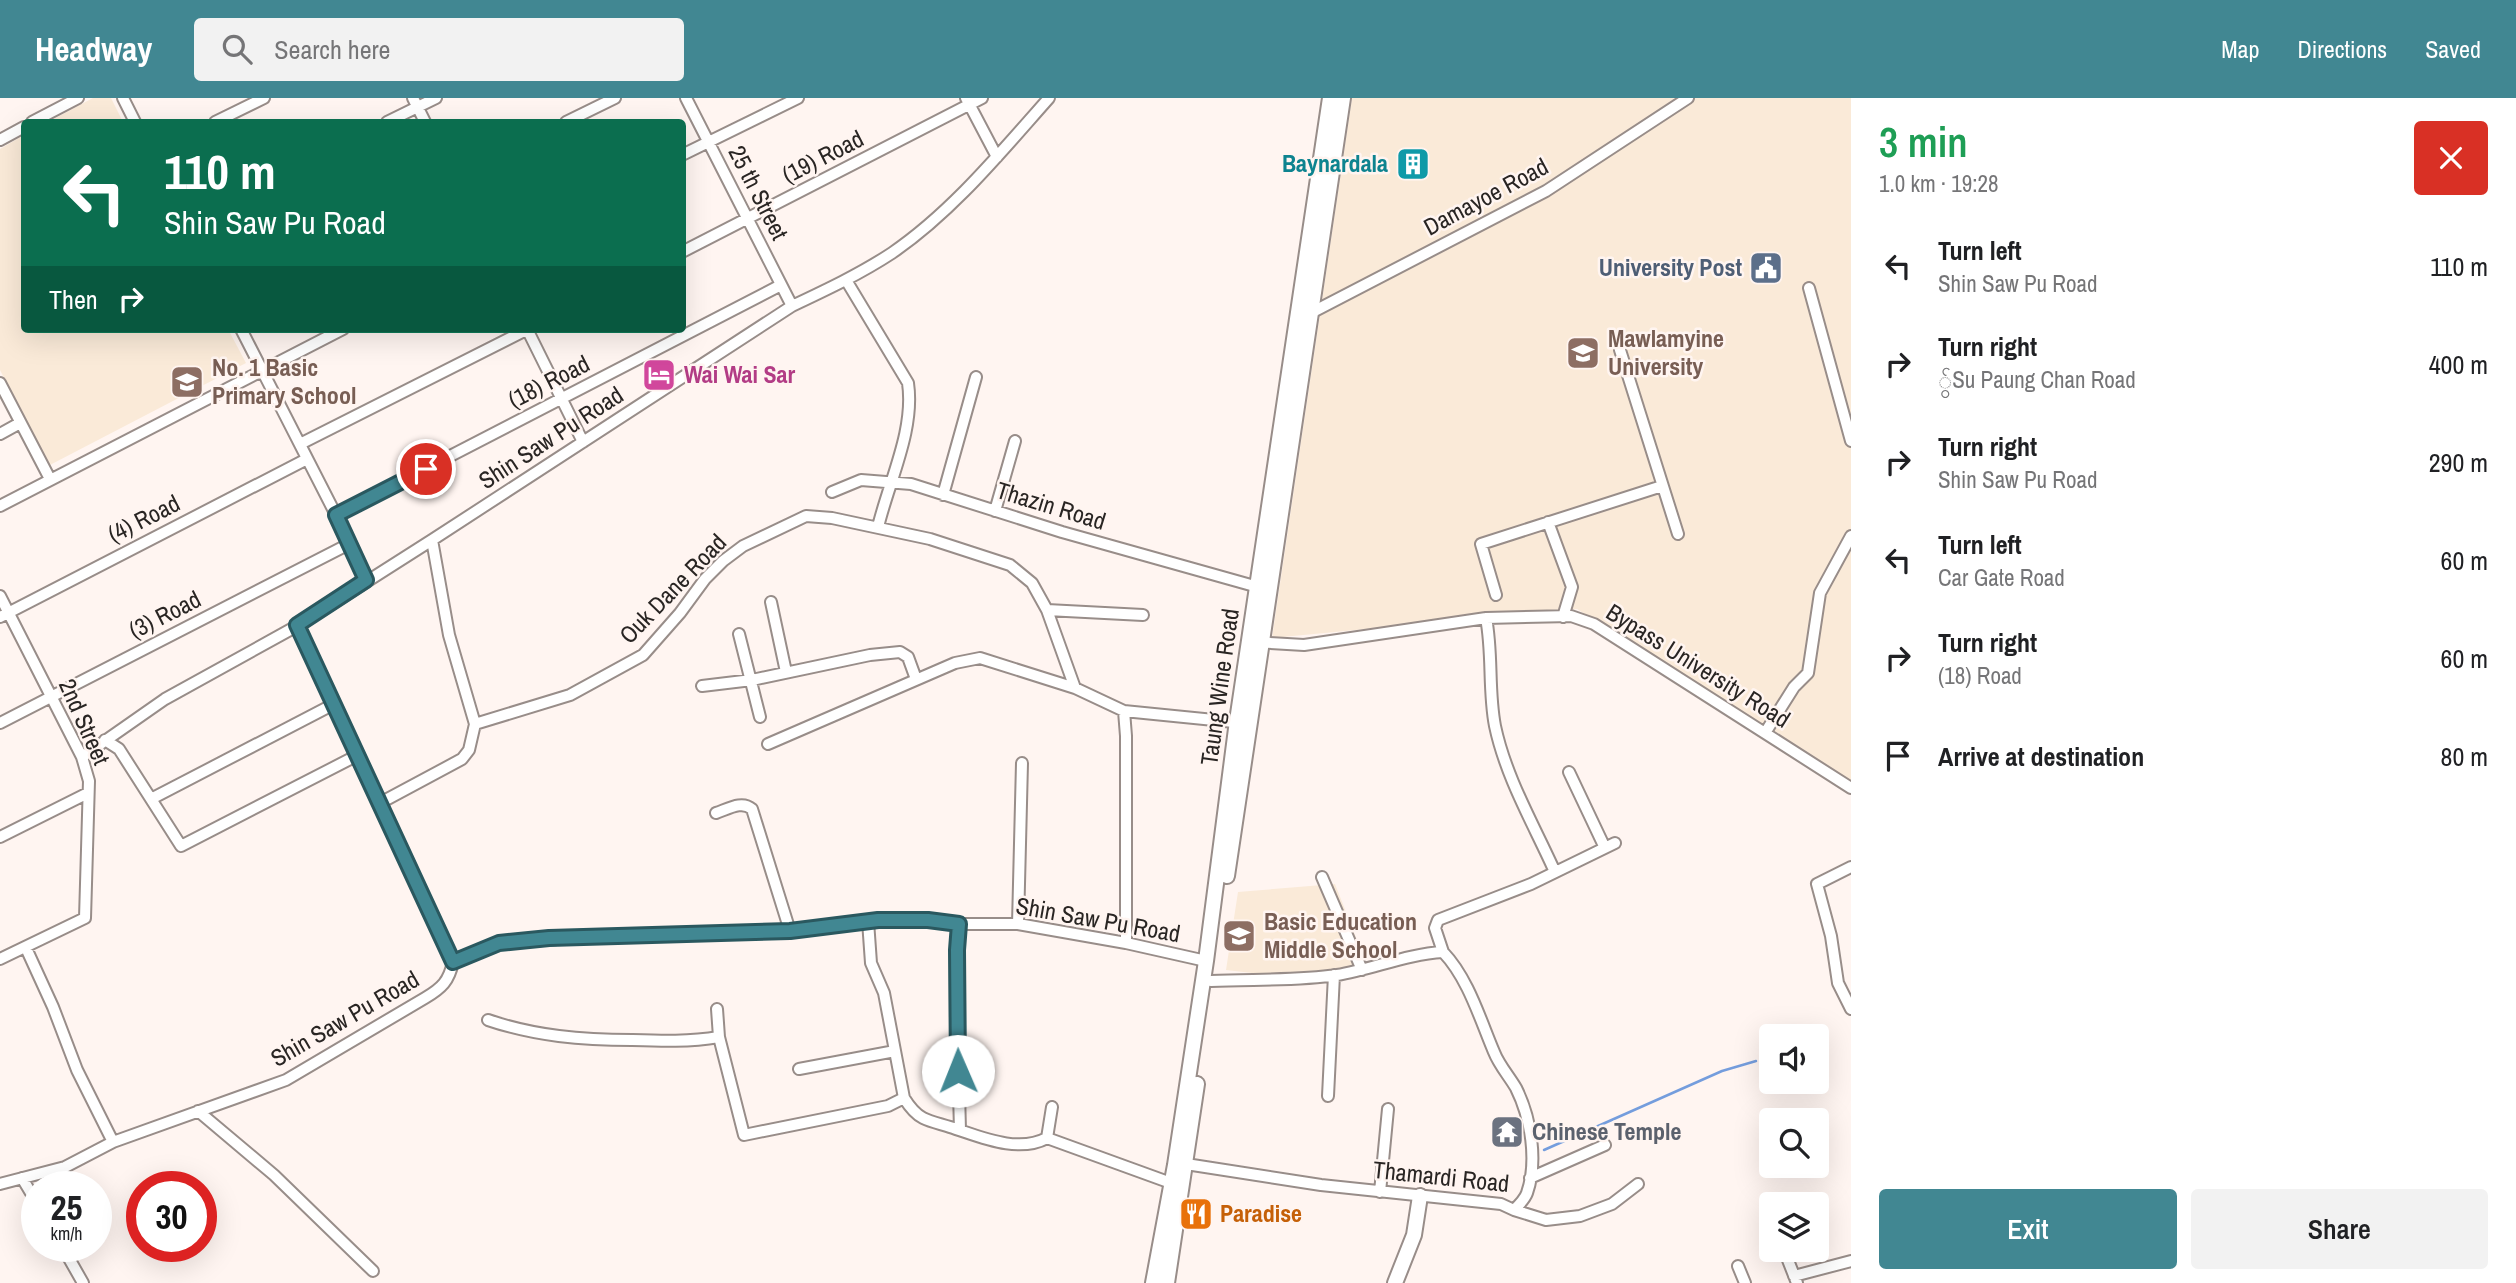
<!DOCTYPE html>
<meta charset="utf-8">
<style>
:root{--surface:#fff;--page:#f2f2f2;--text:#202124;--muted:#757577;--accent:#418792}
body{margin:0;font-family:"Archivo Narrow",sans-serif;background:var(--page);color:var(--text);height:100vh;display:flex;flex-direction:column;font-size:26px;white-space:nowrap}
*{box-sizing:border-box;margin:0}
p{font-size:23px;color:var(--muted)}
.icon{flex:none;width:38px;height:38px;fill:none;stroke:currentColor;stroke-width:2;stroke-linecap:round;stroke-linejoin:round}
.map{position:relative;flex:1;overflow:hidden}
.side{display:flex;flex-direction:column;background:var(--surface);width:665px}
.side>*{flex:none}
.hud{position:absolute;left:21px;top:21px;width:665px;height:214px;border-radius:7px;box-shadow:0 7px 28px #0002;background:#0b6e4f;color:#fff;overflow:hidden}
.buttons{position:absolute;left:1759px;top:926px;display:grid;gap:14px}
.buttons a{display:grid;place-items:center;width:70px;height:70px;border-radius:7px;background:var(--surface);box-shadow:0 7px 28px #0002;font-size:35px}
.speed{position:absolute;left:21px;top:1073px;display:flex;gap:14px;font-size:35px;font-weight:700;text-align:center}
.speed>*{display:grid;place-content:center;width:91px;height:91px;border-radius:50%;background:var(--surface);box-shadow:0 7px 28px #0002;line-height:1}
.speed small{font-size:18px;font-weight:400}
.speed .limit{border:10px solid #d22;background:#fff;color:#111}
.pin{position:absolute;display:grid;place-items:center;width:60px;height:60px;color:#fff;margin:-30px;border:4px solid #fff;border-radius:50%;box-shadow:0 2px 7px #0007}
.me{position:absolute;width:77px;margin:-38px;rotate:359deg;stroke-linejoin:round;filter:drop-shadow(0 0 5px #0008)}
.turn{display:flex;align-items:center;gap:24px;height:147px;padding:0 28px;font-size:32px}
.turn .icon{width:91px;height:91px;stroke-width:2.5}
.turn b{display:block;font-size:49px;line-height:60px}
.then{display:flex;align-items:center;height:66px;padding:0 28px;background:#0003;gap:14px;font-size:26px}
.round{display:grid;place-items:center;flex:none;width:74px;height:74px;border-radius:7px;background:var(--page)}
.head{display:flex;align-items:center;justify-content:space-between;height:119px;padding:0 28px}
h1{font-size:42px;font-weight:600;line-height:52px;color:#1e9e55}
.action{display:flex;gap:14px;margin-top:auto;padding:14px 28px}
.action a{flex:1;height:80px;border-radius:7px;background:var(--accent);color:#fff;font-size:28px;font-weight:600;line-height:80px;text-align:center}
.action a+a{background:var(--page);color:var(--text)}
ul{padding:0;list-style:none}
li{display:flex;align-items:center;gap:21px;height:98px;padding:0 28px}
li div{flex:1}
li b{display:block;font-size:26px}
li em{font-style:normal}
header{display:flex;align-items:center;gap:42px;box-sizing:border-box;height:98px;padding:0 35px;background:var(--accent);color:#fff}
header strong{font-size:33px}
nav{display:flex;gap:38px;margin-inline-start:auto;font-size:24px}
.search{width:490px;height:63px;background:var(--page);display:flex;align-items:center;gap:18px;box-sizing:border-box;padding:0 24px;border-radius:7px;color:var(--muted);font-size:26px}
main{display:flex;flex:1;min-height:0}
.map>svg:first-child{display:block}
.education{fill:#faead8}
.lines{fill:none;stroke-linecap:round;stroke-linejoin:round}
.stream{stroke:#749ddd;stroke-width:2.5}
.street-casing{stroke:#988d89;stroke-width:14}
.secondary-casing{stroke:#988d89;stroke-width:18}
.street{stroke:#fff;stroke-width:10}
.secondary{stroke:#fff;stroke-width:14}
.route-casing{stroke:#2a585f;stroke-width:18}
.route{stroke:#418792;stroke-width:12}
.labels{text-anchor:middle;stroke-width:5;stroke-linejoin:round;paint-order:stroke}
.street-label{font-size:24px;fill:#292523;stroke:#fff5f1}
.culture-label{font-size:24px;font-weight:bold;fill:#0d838f;stroke:#fff5f1;text-anchor:end}
.service-label{font-size:24px;font-weight:bold;fill:#4e5e75;stroke:#fff5f1;text-anchor:end}
.education-label{font-size:24px;font-weight:bold;fill:#785e54;stroke:#fff5f1;text-anchor:start}
.hotel-label{font-size:24px;font-weight:bold;fill:#b23c85;stroke:#fff5f1;text-anchor:start}
.worship-label{font-size:24px;font-weight:bold;fill:#5b616d;stroke:#fff5f1;text-anchor:start}
.food-label{font-size:24px;font-weight:bold;fill:#c56008;stroke:#fff5f1;text-anchor:start}
</style>
<header>
<strong>Headway</strong>
<div class="search"><svg class="icon" aria-label="search" viewBox="0 0 24 24"><circle cx="10" cy="10" r="6"/><path d="M15 15l6 6"/></svg>Search here</div>
<nav><a>Map</a><a>Directions</a><a>Saved</a></nav>
</header>
<main>
<div class="map">
<svg width="1851" height="1185" viewBox="0 0 1851 1185">
<rect width="100%" height="100%" fill="#fff5f1"/>
<!-- education -->
<path class="education" d="M93 0H111L123 24H48Z
M1352 0H1851V684L1577 511 1272 540Z
M24 37V231H228L246 265 48 368 0 272V51Z
M1335 786 1366 865 1332 872 1278 878 1226 872 1238 794Z"/>
<g class="lines">
<!-- stream -->
<path class="stream" d="M1544 1052 1722 973 1756 963"/>
<defs>
<path id="street" d="M123 0 135 24
M413 0 425 24
M686 0 792 208
M966 0 997 59
M32 24 78 0
M215 24 264 0
M387 24 436 0
M566 24 615 0
M0 42 24 29
M682 57 798 0
M682 154 982 0
M846 182 908 285C915 332 889 383 878 429
M1809 190 1851 343
M1305 218 1546 93 1688 0
M241 231 336 417 366 482
M527 231 583 344
M1620 252 1678 436
M0 285 50 381
M0 336 20 325
M300 346 528 231
M832 394 861 382 911 386 1062 434 1258 489
M943 397 976 279
M0 408 343 231
M995 413 1015 343
M336 417 781 187
M1548 424 1572 489 1563 519
M1496 497 1481 446 1662 388
M0 498 82 659 89 683 85 820 0 861
M771 504 786 574
M1047 512 1143 517
M0 519 307 361
M1486 520C1493 556 1488 592 1495 628 1506 680 1534 727 1555 774
M739 536 760 619
M1254 544 1304 547 1486 520 1571 518 1594 526 1851 690
M702 588 752 582 870 557 900 554 908 559 916 581
M1124 613 1126 638V845
M0 625 349 446
M475 626 570 597 643 557 680 515 705 481 723 463 743 448 806 418 832 420 930 441 1010 467 1032 485 1047 512 1075 590
M1765 635 1794 589 1808 575 1820 495 1851 438
M105 642 119 651 181 748 358 657
M768 646 955 565 980 560 1075 590 1124 613 1244 625
M82 659 165 601 297 528 432 442 792 208C826 192 860 176 892 155 952 114 1001 54 1049 0
M1569 674 1605 750
M151 701 334 606
M380 705 462 661 469 652 475 626 449 537 432 442
M716 715C728 711 742 702 752 711L790 833
M0 739 88 695
M1851 769 1817 786 1831 838 1838 885 1851 911
M1322 779 1362 872
M868 823 871 865 884 895 904 1000C909 1008 915 1016 923 1020 931 1024 941 1026 950 1029 979 1038 1017 1056 1047 1040L1052 1009
M959 826 957 917 960 1032
M1018 826 1022 665
M26 850 53 909 77 972 113 1044
M1443 854 1435 830 1438 822 1531 786 1615 745
M453 864 499 845 600 838 790 833 878 822H928L959 826H1018L1126 845 1206 863
M717 911 719 939 744 1037 888 1008 904 1000
M488 922C535 938 582 942 632 942 661 943 689 944 719 939
M799 971 895 953
M1328 998 1334 877
M198 1013 274 1077 373 1173
M1047 1040 1171 1085
M1178 1067 1186 1066 1321 1087 1501 1106 1514 1112C1519 1107 1525 1101 1527 1095 1538 1063 1531 1020 1516 990 1509 978 1499 967 1494 954 1480 921 1468 880 1443 854 1407 856 1373 871 1337 877 1296 883 1253 881 1211 883
M22 1080 37 1105
M1530 1080 1605 1047
M0 1086 65 1069 113 1044 286 982 425 900C442 890 449 883 453 864L297 528
M1380 1094 1388 1011
M1514 1112 1546 1122 1580 1118 1612 1106 1638 1086
M62 1148 83 1185
M1784 1152 1797 1185
M1738 1168 1745 1185
M1794 1178 1851 1163"/>
<path id="secondary" d="M1227 778 1343 0
M1153 1185 1175 1067 1206 863 1237 623 1330 0
M1167 1185 1197 986
M1395 1185 1414 1137 1420 1098"/>
</defs>
<!-- street casing -->
<use href="#street" class="street-casing"/>
<!-- secondary casing -->
<use href="#secondary" class="secondary-casing"/>
<!-- street -->
<use href="#street" class="street"/>
<!-- secondary -->
<use href="#secondary" class="secondary"/>
</g>
<g class="lines">
<defs>
<path id="route" d="M426 371 336 417 366 482 297 527 453 864 499 845 549 840 790 833 878 822H928L959 826 957 852 958 973"/>
</defs>
<!-- route casing -->
<use href="#route" class="route-casing"/>
<!-- route -->
<use href="#route" class="route"/>
</g>
<!-- icons -->
<defs>
<symbol id="building-square" viewBox="-11 -11 22 22"><rect x="-9" y="-9" width="18" height="18" rx="4" fill="#0f9aa8" stroke="#fff5f1"/><path d="M-4-6H4V6H1V3H-1V6H-4ZM-2.5-4.3h1.7v1.8h-1.7ZM.8-4.3h1.7v1.8H.8ZM-2.5-1h1.7V.8h-1.7ZM.8-1h1.7V.8H.8Z" fill="#fff"/></symbol>
<symbol id="civic-square" viewBox="-11 -11 22 22"><rect x="-9" y="-9" width="18" height="18" rx="4" fill="#5c6f8a" stroke="#fff5f1"/><path d="M-.6-6.5H3V-4.5H.6V-3L4-1V1h2V6H-6V1h2V-1L-.6-3ZM-1.2 2.5V6h2.4V2.5Z" fill="#fff"/></symbol>
<symbol id="university-square" viewBox="-11 -11 22 22"><rect x="-9" y="-9" width="18" height="18" rx="4" fill="#8d6e63" stroke="#fff5f1"/><path d="M0-5L7-2L0 1L-7-2ZM-4 1L0 2.5L4 1V4Q0 6-4 4Z" fill="#fff"/></symbol>
<symbol id="hotel-square" viewBox="-11 -11 22 22"><rect x="-9" y="-9" width="18" height="18" rx="4" fill="#d1479c" stroke="#fff5f1"/><path d="M-6-4.5h1.5V1H6V5H4.5V3h-9V5H-6ZM-4 0a1.8 1.8 0 1 1 3.6 0ZM.5 0V-2.5h3Q6-2.5 6 0Z" fill="#fff"/></symbol>
<symbol id="school-square" viewBox="-11 -11 22 22"><rect x="-9" y="-9" width="18" height="18" rx="4" fill="#8d6e63" stroke="#fff5f1"/><path d="M0-5L7-2L0 1L-7-2ZM-4 1L0 2.5L4 1V4Q0 6-4 4Z" fill="#fff"/></symbol>
<symbol id="temple-square" viewBox="-11 -11 22 22"><rect x="-9" y="-9" width="18" height="18" rx="4" fill="#6b7280" stroke="#fff5f1"/><path d="M0-6L5-2H3V0L6.5 2.5H4V6H1.5V3h-3V6H-4V2.5H-6.5L-3 0V-2H-5Z" fill="#fff"/></symbol>
<symbol id="restaurant-square" viewBox="-11 -11 22 22"><rect x="-9" y="-9" width="18" height="18" rx="4" fill="#e8710a" stroke="#fff5f1"/><path d="M-5-6h1v4h1v-4h1v4h1v-4h1v5L-1.5 .5V6h-2V.5L-5-1ZM5-6V6H3V1.5H1.5Q1.5-4 5-6Z" fill="#fff"/></symbol>
</defs>
<g fill-rule="evenodd">
<use href="#building-square" x="1394" y="47" width="38" height="38"/>
<use href="#civic-square" x="1747" y="151" width="38" height="38"/>
<use href="#university-square" x="1564" y="236" width="38" height="38"/>
<use href="#hotel-square" x="640" y="258" width="38" height="38"/>
<use href="#school-square" x="168" y="265" width="38" height="38"/>
<use href="#school-square" x="1220" y="819" width="38" height="38"/>
<use href="#temple-square" x="1488" y="1015" width="38" height="38"/>
<use href="#restaurant-square" x="1177" y="1097" width="38" height="38"/>
</g>
<g class="labels">
<!-- street labels -->
<g class="street-label">
<text transform="translate(823 59) rotate(-27)" y="8">(19) Road</text>
<text transform="translate(758 95) rotate(63)" y="8">25 th Street</text>
<text transform="translate(1486 99) rotate(-28)" y="8">Damayoe Road</text>
<text transform="translate(549 284) rotate(-27)" y="8">(18) Road</text>
<text transform="translate(551 340) rotate(-33)" y="8">Shin Saw Pu Road</text>
<text transform="translate(1051 408) rotate(17)" y="8">Thazin Road</text>
<text transform="translate(144 421) rotate(-27)" y="8">(4) Road</text>
<text transform="translate(673 491) rotate(-46)" y="8">Ouk Dane Road</text>
<text transform="translate(165 517) rotate(-27)" y="8">(3) Road</text>
<text transform="translate(1698 568) rotate(32)" y="8">Bypass University Road</text>
<text transform="translate(1220 589) rotate(-82)" y="8">Taung Wine Road</text>
<text transform="translate(84 624) rotate(66)" y="8">2nd Street</text>
<text transform="translate(1098 822) rotate(10)" y="8">Shin Saw Pu Road</text>
<text transform="translate(345 921) rotate(-30)" y="8">Shin Saw Pu Road</text>
<text transform="translate(1441 1079) rotate(6)" y="8">Thamardi Road</text>
</g>
<!-- culture labels -->
<g class="culture-label">
<text x="1388" y="74">Baynardala</text>
</g>
<!-- service labels -->
<g class="service-label">
<text x="1742" y="178">University Post</text>
</g>
<!-- education labels -->
<g class="education-label">
<text x="1608" y="249">Mawlamyine<tspan x="1608" dy="28">University</tspan></text>
<text x="212" y="278">No. 1 Basic<tspan x="212" dy="28">Primary School</tspan></text>
<text x="1264" y="832">Basic Education<tspan x="1264" dy="28">Middle School</tspan></text>
</g>
<!-- hotel labels -->
<g class="hotel-label">
<text x="684" y="285">Wai Wai Sar</text>
</g>
<!-- worship labels -->
<g class="worship-label">
<text x="1532" y="1042">Chinese Temple</text>
</g>
<!-- food labels -->
<g class="food-label">
<text x="1220" y="1124">Paradise</text>
</g>
</g>
</svg>
<div class="buttons">
<a><svg class="icon" aria-label="sound" viewBox="0 0 24 24"><path d="M4 9h4l5-4v14l-5-4H4zM17 9q2 3 0 6"/></svg></a>
<a><svg class="icon" aria-label="search" viewBox="0 0 24 24"><circle cx="10" cy="10" r="6"/><path d="M15 15l6 6"/></svg></a>
<a><svg class="icon" aria-label="layers" viewBox="0 0 24 24"><path d="M12 4l9 5-9 5-9-5zM3 14l9 5 9-5"/></svg></a>
</div>
<div class="speed"><div>25<small>km/h</small></div><div class="limit">30</div></div>
<div class="pin" style="left:426px;top:371px;background:#d93025"><svg class="icon" aria-label="arrive" viewBox="0 0 24 24"><path d="M6 21V4h12l-3 4 3 4H6"/></svg></div>
<svg class="me" style="left:958px;top:973px" viewBox="-20 -20 40 40"><circle r="19" fill="#fff"/><path d="M0-13L10 11 0 6-10 11z" fill="#418792"/></svg>
<div class="hud">
<div class="turn"><svg class="icon" aria-label="left" viewBox="0 0 24 24"><path d="M17 20v-9H6M10 6l-5 5 5 5"/></svg><div><b>110 m</b>Shin Saw Pu Road</div></div>
<div class="then">Then<svg class="icon" aria-label="right" viewBox="0 0 24 24"><path d="M7 20v-9h11M14 6l5 5-5 5"/></svg></div>
</div>
</div>
<section class="side">
<div class="head"><div><h1>3 min</h1><p>1.0 km · 19:28</p></div><a class="round" style="background:#d93025;color:#fff"><svg class="icon" aria-label="close" viewBox="0 0 24 24"><path d="M6 6l12 12M18 6L6 18"/></svg></a></div>
<ul>
<li><svg class="icon" aria-label="left" viewBox="0 0 24 24"><path d="M17 20v-9H6M10 6l-5 5 5 5"/></svg><div><b>Turn left</b><p>Shin Saw Pu Road</p></div><em>110 m</em></li>
<li><svg class="icon" aria-label="right" viewBox="0 0 24 24"><path d="M7 20v-9h11M14 6l5 5-5 5"/></svg><div><b>Turn right</b><p>်ွSu Paung Chan Road</p></div><em>400 m</em></li>
<li><svg class="icon" aria-label="right" viewBox="0 0 24 24"><path d="M7 20v-9h11M14 6l5 5-5 5"/></svg><div><b>Turn right</b><p>Shin Saw Pu Road</p></div><em>290 m</em></li>
<li><svg class="icon" aria-label="left" viewBox="0 0 24 24"><path d="M17 20v-9H6M10 6l-5 5 5 5"/></svg><div><b>Turn left</b><p>Car Gate Road</p></div><em>60 m</em></li>
<li><svg class="icon" aria-label="right" viewBox="0 0 24 24"><path d="M7 20v-9h11M14 6l5 5-5 5"/></svg><div><b>Turn right</b><p>(18) Road</p></div><em>60 m</em></li>
<li><svg class="icon" aria-label="arrive" viewBox="0 0 24 24"><path d="M6 21V4h12l-3 4 3 4H6"/></svg><div><b>Arrive at destination</b></div><em>80 m</em></li>
</ul>
<div class="action"><a>Exit</a><a>Share</a></div>
</section>
</main>
